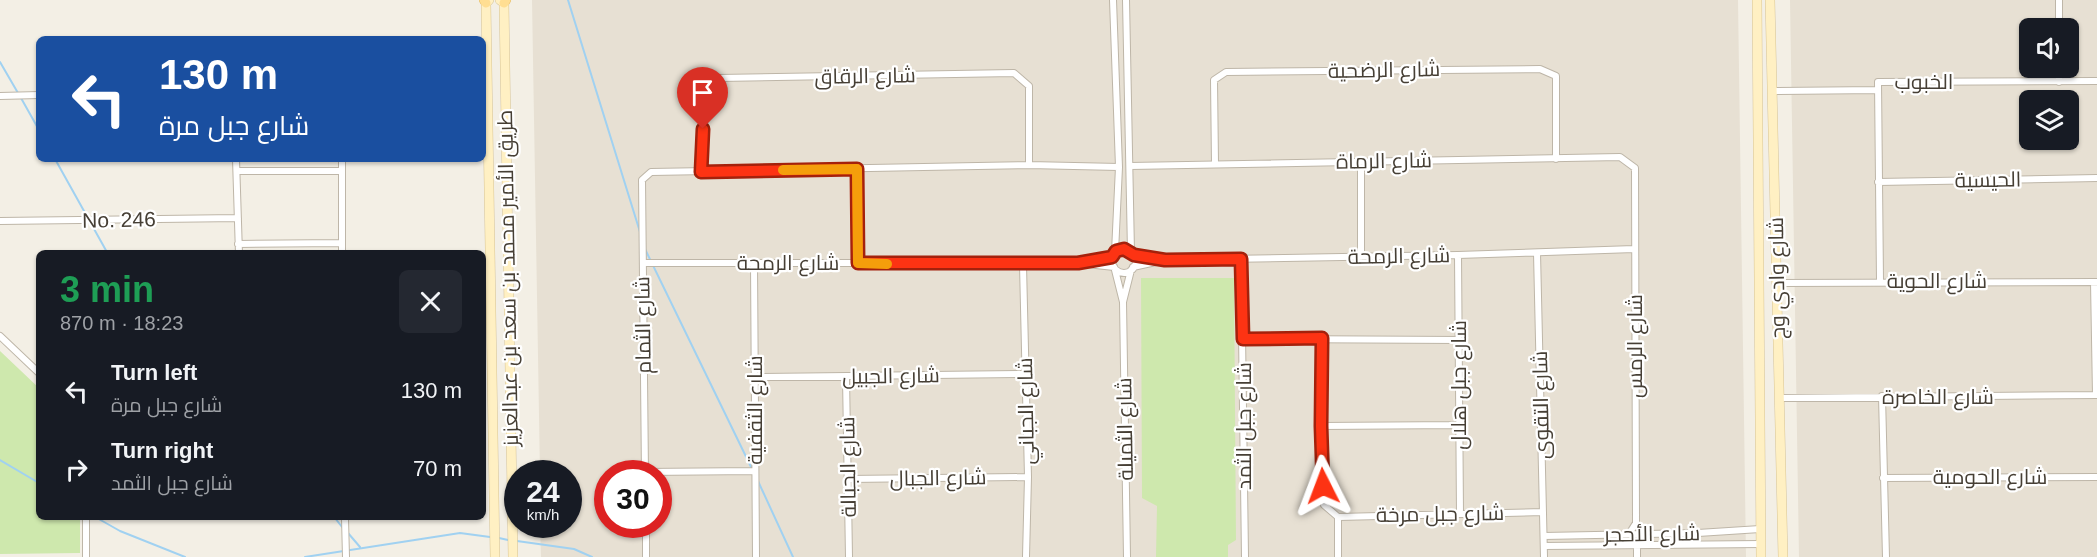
<!DOCTYPE html>
<meta charset="utf-8">
<style>
:root{--surface:#171b24;--page:#242831;--text:#f1f3f6;--muted:#9ea1a6}
body{margin:0;font-family:Arial,Cairo,sans-serif;background:var(--page);color:var(--text);height:100vh;display:flex;flex-direction:column;font-size:22px;white-space:nowrap}
*{box-sizing:border-box;margin:0}
p{font-size:20px;color:var(--muted)}
.icon{flex:none;width:33px;height:33px;fill:none;stroke:currentColor;stroke-width:2;stroke-linecap:round;stroke-linejoin:round}
.map{position:relative;flex:1;overflow:hidden}
.details{position:absolute;left:36px;top:250px;width:450px;height:270px;display:flex;flex-direction:column;background:var(--surface);border-radius:9px;box-shadow:0 2px 4px #0004}
.details>*{flex:none}
.top-card{position:absolute;left:36px;top:36px;width:450px;height:126px;border-radius:9px;box-shadow:0 2px 4px #0004;background:#1a4fa0;color:#fff;overflow:hidden}
.tools{position:absolute;left:2019px;top:18px;display:grid;gap:12px}
.tools a{display:grid;place-items:center;width:60px;height:60px;border-radius:9px;background:var(--surface);box-shadow:0 2px 4px #0004;font-size:30px}
.speed{position:absolute;left:504px;top:460px;display:flex;gap:12px;font-size:30px;font-weight:700;text-align:center}
.speed>*{display:grid;place-content:center;width:78px;height:78px;border-radius:50%;background:var(--surface);box-shadow:0 2px 4px #0004;line-height:1}
.speed small{font-size:15px;font-weight:400}
.speed .limit{border:9px solid #d22;background:#fff;color:#111}
.pin{position:absolute;display:grid;place-items:center;width:51px;height:51px;color:#fff;margin:-62px -26px;border-radius:50% 50% 50% 0;rotate:-45deg;box-shadow:0 0 6px #0007}
.pin .icon{rotate:45deg}
.me{position:absolute;width:66px;margin:-33px;rotate:357deg;stroke-linejoin:round;filter:drop-shadow(0 0 4px #0008)}
.turn{display:flex;align-items:center;gap:21px;height:126px;padding:0 24px;font-size:27px}
.turn .icon{width:78px;height:78px;stroke-width:2.5}
.turn b{display:block;font-size:42px;line-height:51px}
.round{display:grid;place-items:center;flex:none;width:63px;height:63px;border-radius:9px;background:var(--page)}
.overview{display:flex;align-items:center;justify-content:space-between;height:102px;padding:0 24px}
h1{font-size:36px;font-weight:700;line-height:45px;color:#1e9e55}
ul{padding:0;list-style:none}
li{display:flex;align-items:center;gap:18px;height:78px;padding:0 24px}
li div{flex:1}
li b{display:block;font-size:22px}
li em{font-style:normal}
.map>svg:first-child{display:block}
.residential{fill:#e7e0d3;fill-rule:evenodd}
.green{fill:#cee8ad}
.lines{fill:none;stroke-linecap:round;stroke-linejoin:round}
.stream{stroke:#a0d1f1;stroke-width:2}
.street-casing{stroke:#beb6a8;stroke-width:8}
.secondary-casing{stroke:#d7c496;stroke-width:10}
.primary-casing{stroke:#e5bb61;stroke-width:10}
.street{stroke:#fff;stroke-width:6}
.secondary{stroke:#fff0c3;stroke-width:9}
.primary{stroke:#ffde92;stroke-width:9}
.route-casing{stroke:#a4210c;stroke-width:15}
.route{stroke:#fd3313;stroke-width:10}
.slow{stroke:#f59e0b;stroke-width:10}
.labels{text-anchor:middle;stroke-width:4.5;stroke-linejoin:round;paint-order:stroke}
.street-label{font-size:21px;fill:#463f35;stroke:#fff}
</style>
<div class="map">
<svg width="2097" height="557" viewBox="0 0 2097 557">
<rect width="100%" height="100%" fill="#f3efe5"/>
<!-- residential -->
<path class="residential" d="M532 0H1738L1746 557H541L540 525H568V474H540ZM608 474H658V525H608Z
M1790 0H2097V557H1799ZM2030 28H2068V68H2030ZM2030 100H2068V140H2030Z"/>
<!-- green -->
<path class="green" d="M1141 278H1234L1236 540 1228 545V557H1156L1157 506 1142 498Z
M0 351 39 388V518H80V553L0 554Z"/>
<g class="lines">
<!-- stream -->
<path class="stream" d="M568 0 640 232
M0 62 18 93
M21 98 39 130
M55 159 108 254
M645 249 753 471
M0 460 39 483
M758 481 793 557
M97 518 120 531 185 557
M335 518 342 527
M348 533 360 547
M499 538 508 540
M517 541 574 549 592 557
M305 557 460 533 490 537"/>
<defs>
<path id="street" d="M1113 0 1119 167 1115 252
M1126 0 1131 252
M2059 0V28
M2059 68V82
M1773 91 1878 90
M0 96 39 95
M236 159 239 254
M1215 164 1214 80 1226 72 1540 69 1556 76V159
M1130 166 1620 157 1635 168 1636 523 1629 534
M857 169 858 263
M237 171H342
M701 172 704 87 719 78 1014 73 1029 86V165
M1878 182 2097 178
M0 221 238 218
M238 244 342 243
M1112 261a12 12 0 1 1 24 0a12 12 0 1 1-24 0Z
M1537 253 1544 557
M342 254V159
M1458 255 1460 514
M1112 257 1078 263 1114 267
M1361 257V162
M1241 259 1245 557
M1165 260 1458 255 1634 249
M643 263H1078
M754 263 756 557
M1023 265 1028 477 1026 557
M1133 267 1165 260 1134 254
M1115 270 1123 302 1131 270
M1880 281 1878 82 2097 81
M2094 282 2096 395
M1777 283 2097 282
M1123 302 1127 557
M0 336 39 373
M1322 338 1321 426 1324 505 1338 517V557
M1243 339 1460 340
M756 377 1026 374
M846 377 849 557
M1882 396 1886 557
M1779 398 2097 395
M1321 426 1458 425
M645 472 755 471
M645 474 642 180 651 172 1029 165 1119 167
M1883 478 2097 477
M848 479 1028 477
M1338 517 1543 512
M345 518 346 557
M646 525V557
M1544 536 1698 533 1760 529
M1637 545V557
M1544 546 1761 544
M86 557V518"/>
<path id="secondary" d="M489 0 486 3 495 557
M500 0 504 3 513 557
M1757 0 1761 557
M1770 0 1783 557"/>
<path id="primary" d="M484 0 486 3
M504 3 506 0"/>
</defs>
<!-- street casing -->
<use href="#street" class="street-casing"/>
<!-- secondary casing -->
<use href="#secondary" class="secondary-casing"/>
<!-- primary casing -->
<use href="#primary" class="primary-casing"/>
<!-- street -->
<use href="#street" class="street"/>
<!-- secondary -->
<use href="#secondary" class="secondary"/>
<!-- primary -->
<use href="#primary" class="primary"/>
</g>
<g class="lines">
<defs>
<path id="route" d="M703 129 701 172 857 169 858 263H1078L1112 257 1116 251 1124 249 1134 255 1165 260 1241 259 1243 339 1322 338 1321 426 1323 486"/>
</defs>
<!-- route casing -->
<use href="#route" class="route-casing"/>
<!-- route -->
<use href="#route" class="route"/>
<!-- slow -->
<path class="slow" d="M783 170 857 169 858 263 887 264"/>
</g>
<g class="labels">
<!-- street labels -->
<g class="street-label">
<text transform="translate(1384 70) rotate(-1)" y="7">شارع الرضحية</text>
<text transform="translate(865 76) rotate(-1)" y="7">شارع الرقاق</text>
<text x="1924" y="89">الخبوب</text>
<text transform="translate(1384 161) rotate(-1)" y="7">شارع الرماة</text>
<text transform="translate(1988 180) rotate(-1)" y="7">الحيسية</text>
<text transform="translate(119 220) rotate(-1)" y="7">No. 246</text>
<text transform="translate(1399 256) rotate(-1)" y="7">شارع الرمحة</text>
<text x="788" y="270">شارع الرمحة</text>
<text transform="translate(508 278) rotate(-91)" y="7">طريق الأمير محمد بن سعد بن عبدالعزيز</text>
<text transform="translate(1777 278) rotate(-91)" y="7">شارع وادي وج</text>
<text x="1937" y="288">شارع الحوية</text>
<text transform="translate(643 325) rotate(-91)" y="7">شارع الثمام</text>
<text transform="translate(1635 346) rotate(-90)" y="7">شارع الرمس</text>
<text transform="translate(891 376) rotate(-1)" y="7">شارع الجبيل</text>
<text transform="translate(1459 385) rotate(-90)" y="7">شارع جبل هلال</text>
<text x="1938" y="404">شارع الخاصرة</text>
<text transform="translate(1541 405) rotate(-91)" y="7">شارع التقوى</text>
<text transform="translate(755 410) rotate(-90)" y="7">شارع الثقفية</text>
<text transform="translate(1026 411) rotate(-91)" y="7">شارع الجباني</text>
<text transform="translate(1244 426) rotate(-90)" y="7">شارع جبل الثمد</text>
<text transform="translate(1125 429) rotate(-91)" y="7">شارع الثميلة</text>
<text transform="translate(848 467) rotate(-91)" y="7">شارع الجبالة</text>
<text x="1990" y="484">شارع الحومية</text>
<text transform="translate(938 478) rotate(-1)" y="7">شارع الجبال</text>
<text transform="translate(1440 514) rotate(-1)" y="7">شارع جبل مرخة</text>
<text transform="translate(1652 534) rotate(-1)" y="7">شارع الأحجر</text>
</g>
</g>
</svg>
<div class="tools">
<a><svg class="icon" aria-label="sound" viewBox="0 0 24 24"><path d="M4 9h4l5-4v14l-5-4H4zM17 9q2 3 0 6"/></svg></a>
<a><svg class="icon" aria-label="layers" viewBox="0 0 24 24"><path d="M12 4l9 5-9 5-9-5zM3 14l9 5 9-5"/></svg></a>
</div>
<div class="speed"><div>24<small>km/h</small></div><div class="limit">30</div></div>
<div class="pin" style="left:703px;top:129px;background:#d93025"><svg class="icon" aria-label="arrive" viewBox="0 0 24 24"><path d="M6 21V4h12l-3 4 3 4H6"/></svg></div>
<svg class="me" style="left:1323px;top:486px" viewBox="-20 -20 40 40"><path d="M0-17L14 15 0 8-14 15z" fill="#fd3313" stroke="#fff" stroke-width="4"/></svg>
<div class="top-card">
<div class="turn"><svg class="icon" aria-label="left" viewBox="0 0 24 24"><path d="M17 20v-9H6M10 6l-5 5 5 5"/></svg><div><b>130 m</b>شارع جبل مرة</div></div>
</div>
<section class="details">
<div class="overview"><div><h1>3 min</h1><p>870 m · 18:23</p></div><a class="round"><svg class="icon" aria-label="close" viewBox="0 0 24 24"><path d="M6 6l12 12M18 6L6 18"/></svg></a></div>
<ul>
<li><svg class="icon" aria-label="left" viewBox="0 0 24 24"><path d="M17 20v-9H6M10 6l-5 5 5 5"/></svg><div><b>Turn left</b><p>شارع جبل مرة</p></div><em>130 m</em></li>
<li><svg class="icon" aria-label="right" viewBox="0 0 24 24"><path d="M7 20v-9h11M14 6l5 5-5 5"/></svg><div><b>Turn right</b><p>شارع جبل الثمد</p></div><em>70 m</em></li>
</ul>
</section>
</div>
